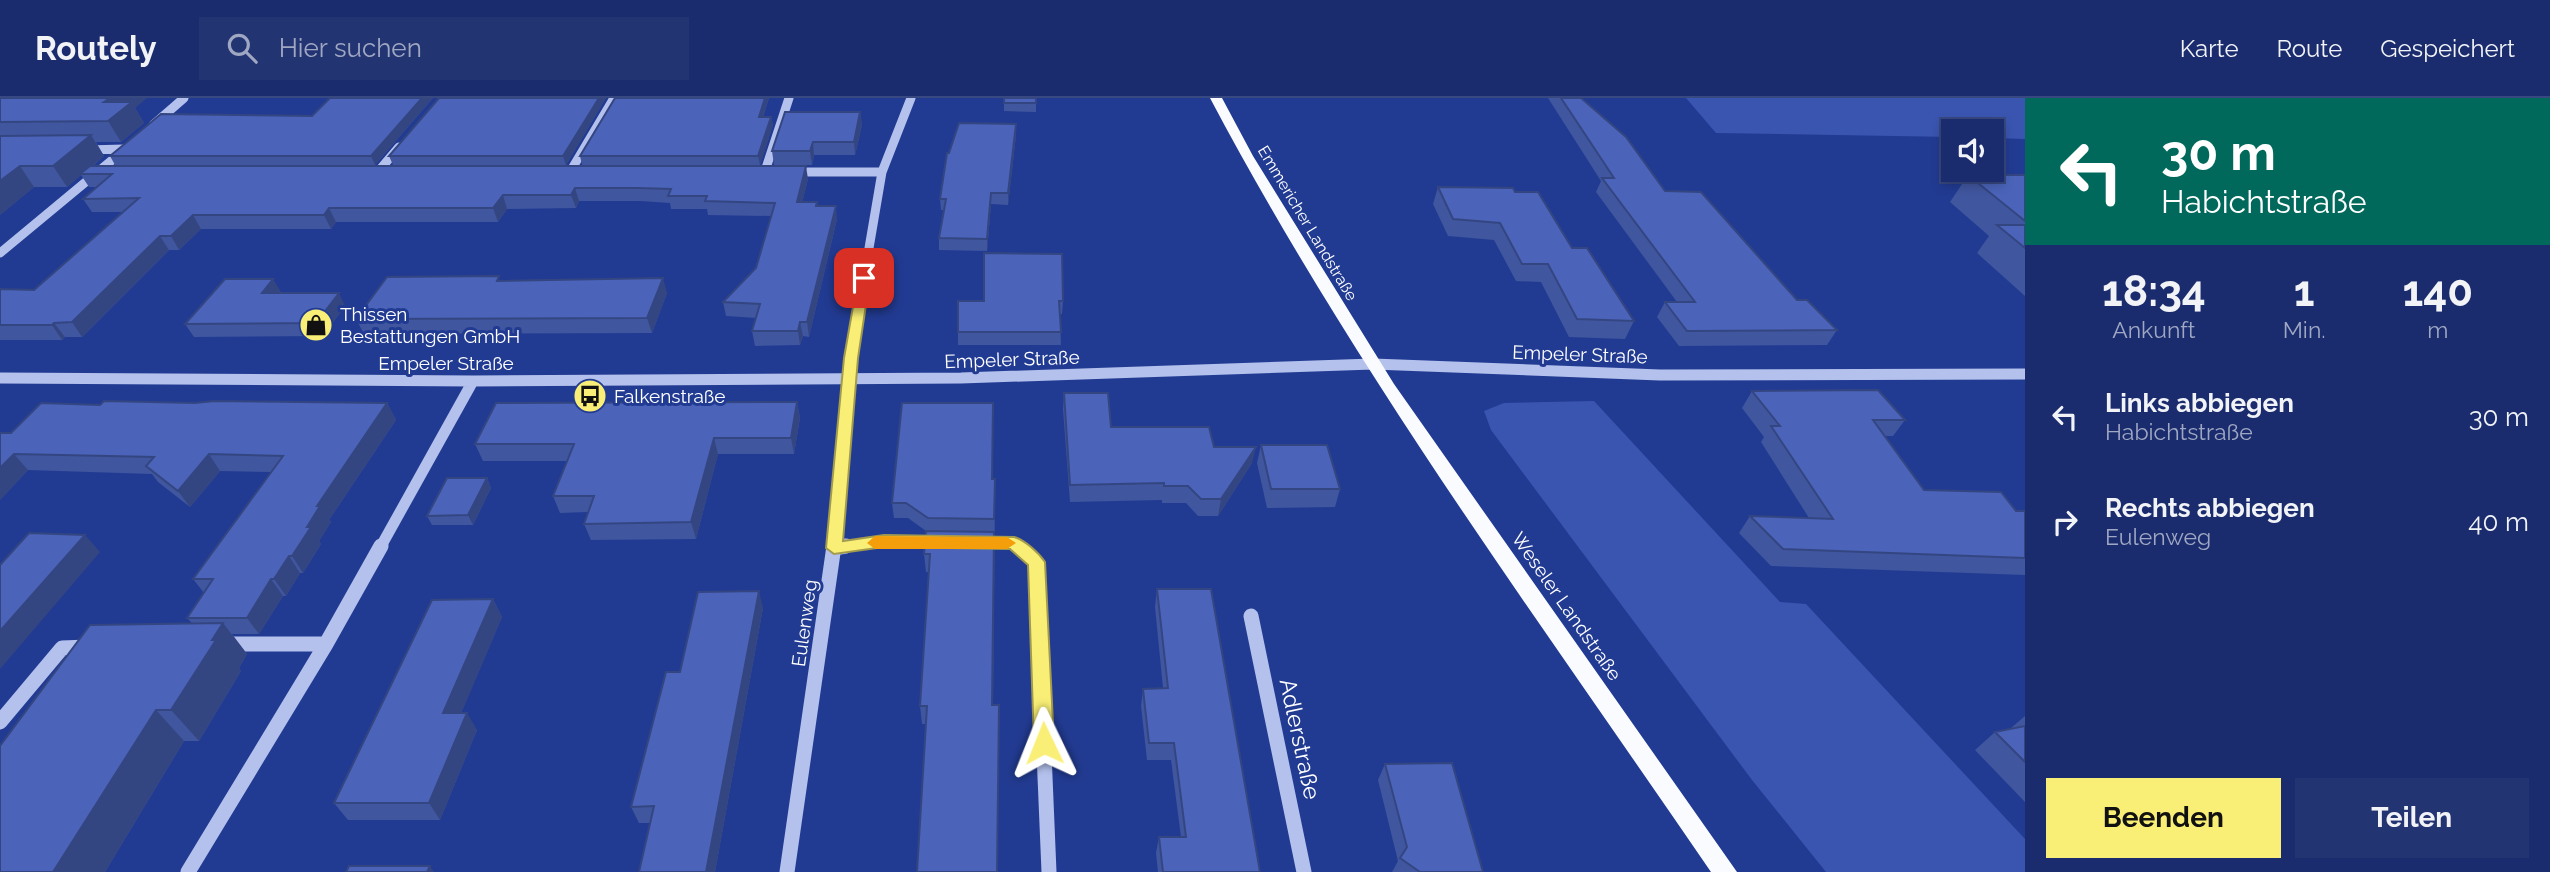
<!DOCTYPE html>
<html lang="de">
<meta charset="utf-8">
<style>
:root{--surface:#1a2c6e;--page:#233473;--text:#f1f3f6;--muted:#9fa7c2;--line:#384881;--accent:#f9ef76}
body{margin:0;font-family:Raleway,sans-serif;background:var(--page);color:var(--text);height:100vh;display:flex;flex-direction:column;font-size:26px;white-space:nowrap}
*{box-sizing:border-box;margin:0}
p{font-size:23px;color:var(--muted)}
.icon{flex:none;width:38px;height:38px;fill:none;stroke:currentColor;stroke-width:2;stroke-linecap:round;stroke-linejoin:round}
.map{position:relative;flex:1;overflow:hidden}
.drawer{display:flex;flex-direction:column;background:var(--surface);width:525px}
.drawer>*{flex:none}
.guide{background:#00695c;color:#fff;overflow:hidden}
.controls{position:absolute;left:1941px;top:21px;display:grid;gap:14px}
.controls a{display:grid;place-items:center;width:63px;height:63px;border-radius:0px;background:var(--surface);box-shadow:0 4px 10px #0003,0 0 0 2px var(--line);font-size:35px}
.pin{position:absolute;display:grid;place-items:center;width:60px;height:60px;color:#fff;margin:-30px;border-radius:14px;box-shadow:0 4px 10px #0006}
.me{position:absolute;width:77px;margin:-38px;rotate:358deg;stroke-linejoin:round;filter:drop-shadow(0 0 5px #0008)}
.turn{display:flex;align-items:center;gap:24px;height:147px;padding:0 21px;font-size:32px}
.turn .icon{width:91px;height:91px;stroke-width:2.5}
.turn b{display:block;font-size:49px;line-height:60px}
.eta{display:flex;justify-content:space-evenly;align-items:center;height:119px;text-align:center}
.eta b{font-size:42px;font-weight:700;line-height:49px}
.cta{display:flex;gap:14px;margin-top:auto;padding:14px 21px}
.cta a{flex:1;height:80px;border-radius:0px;background:var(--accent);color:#111;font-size:28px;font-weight:700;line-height:80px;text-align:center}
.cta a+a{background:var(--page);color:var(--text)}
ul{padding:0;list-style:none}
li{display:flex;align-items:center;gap:21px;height:105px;padding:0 21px}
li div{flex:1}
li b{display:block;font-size:26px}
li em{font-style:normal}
header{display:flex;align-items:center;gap:42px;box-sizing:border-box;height:98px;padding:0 35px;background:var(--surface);border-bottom:2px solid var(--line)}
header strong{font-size:33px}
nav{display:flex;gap:38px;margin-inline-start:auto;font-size:24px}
.search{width:490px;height:63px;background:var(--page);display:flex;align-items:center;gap:18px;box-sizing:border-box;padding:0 24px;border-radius:0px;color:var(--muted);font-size:26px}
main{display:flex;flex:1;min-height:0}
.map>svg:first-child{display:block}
.green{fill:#3a55b0}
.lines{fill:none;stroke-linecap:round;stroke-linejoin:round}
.minor-far2{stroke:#b4c1ed;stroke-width:9}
.minor-far1{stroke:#b4c1ed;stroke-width:11}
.minor{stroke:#b4c1ed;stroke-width:15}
.major{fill:#fafbff;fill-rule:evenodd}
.wall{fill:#40569f}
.shaded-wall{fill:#344682}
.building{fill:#4b64b9;stroke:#344682;stroke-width:2}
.route{fill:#f9ef76;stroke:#a29b4d;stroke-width:2}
.slow{fill:#f59e0b}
.labels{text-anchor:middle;stroke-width:6;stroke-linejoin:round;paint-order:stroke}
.far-street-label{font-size:16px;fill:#fff;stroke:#223b92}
.poi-label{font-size:19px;fill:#fff;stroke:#223b92;text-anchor:start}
.street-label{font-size:19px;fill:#fff;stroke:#223b92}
.near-street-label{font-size:23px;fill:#fff;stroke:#223b92}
</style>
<header>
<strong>Routely</strong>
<div class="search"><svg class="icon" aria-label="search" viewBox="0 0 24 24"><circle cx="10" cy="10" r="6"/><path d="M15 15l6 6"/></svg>Hier suchen</div>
<nav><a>Karte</a><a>Route</a><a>Gespeichert</a></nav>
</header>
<main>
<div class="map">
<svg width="2025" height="774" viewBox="0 0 2025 774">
<rect width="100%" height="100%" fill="#223b92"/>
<!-- green -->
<path class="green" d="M1686 0H2025V41L1992 40V33H1953V39L1716 35Z
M1594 303 1780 504 1806 506 2025 741V774H1826L1752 682 1491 332 1484 313 1504 305Z"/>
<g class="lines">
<!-- minor-far2 -->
<path class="minor-far2" d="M153 27 184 0
M86 52 124 51
M765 73 789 0
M570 74 614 0
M791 74H882
M377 75 399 49
M0 155 123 53
M861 197 882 74 911 0"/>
<!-- minor-far1 -->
<path class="minor-far1" d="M0 280 473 283 961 280 1373 266 1660 277 2025 276
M979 445H1014L1020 450
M380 450 473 283
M834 450 884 443 940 444
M834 450 851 259 862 196"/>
<!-- minor -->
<path class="minor" d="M1018 448 1036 464 1049 774
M834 450 846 448
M1251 518 1304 774
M225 546H326
M0 624 62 550 88 549
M188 774 326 546 381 448
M787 774 834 448"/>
<!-- major -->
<path class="major" d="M1210 0H1222L1253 58 1394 286 1737 774H1711C1538 521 1354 272 1210 0Z"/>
</g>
<!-- wall -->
<path class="wall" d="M0 0 135 10 144 25 121 44H96L104 58 93 68 808 81 802 104H817L818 108 837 121 809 239 803 238 800 247 755 248 752 233 756 220 726 218 723 204 756 170 771 118 708 117 707 111H671L670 105 641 103H579L576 110 507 111 498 124H336L331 131H201L179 152H169L82 239H65L62 242H0V191L34 192 123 114H92L83 101 97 89H89L81 77 67 89H34L0 117Z
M330 0H433L375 67H115L110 58 312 18Z
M439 0H606L566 67H393L389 58Z
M615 0H769L763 19H771L773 27 760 67H582L580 58Z
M1004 0H1036V14L1004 13Z
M1548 0H1581L1665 93 1797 202 1837 232 1827 247 1679 248 1657 219 1665 204H1677L1596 94 1601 83Z
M860 14 862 27 855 57H814L812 67H774L772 53Z
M1016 26V37L1008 107 991 106 987 153 939 152V140L944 112H941L940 101 949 55Z
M1968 77H2025V198L1977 155 1989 138 1950 104Z
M1438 89 1515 94 1572 150 1634 223 1625 241 1569 239 1541 184 1516 183 1494 142 1448 138 1433 106Z
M501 183 667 195 652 235 364 236 356 221Z
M281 194 280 195 345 208 323 238 194 239 185 226Z
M958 203H1063L1062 216H1060L1061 247H958Z
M1752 293 1905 322 1893 338H1885L1924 392 2016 413H2025V477L1771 468 1739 435 1750 418 1809 420 1761 344 1764 339 1742 310Z
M1064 295 1111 329 1214 349 1252 365 1218 418H1198L1186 405H1162V402L1070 404 1063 311Z
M797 304 800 320 794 356H718L696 441 591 442 584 426 588 414 560 415 553 398 568 363H483L475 346Z
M195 305H387L396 322 329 422 331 424 319 443 321 446 303 475H300L286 498H283L259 536H232L247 556 239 570 241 573 199 643H184L105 774H0L192 525 187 520 204 495 193 481 271 374 220 373 190 409 158 384 152 376 28 372 0 402 11 335 100 307Z
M1261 347 1340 391 1335 409 1267 410 1257 365Z
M487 380 491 390 473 427H432L427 418Z
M993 381 995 396 993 607 926 626H922L920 608 929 474H926L924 456 926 433 908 420H894L892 405Z
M1157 491 1260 774H1158L1156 755 1159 739H1181L1171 662H1147L1141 608 1143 591 1163 590 1155 509Z
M493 501 502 519 461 615 477 632 440 722H348L334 705Z
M763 510 715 774H639L650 725H639L631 709 680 574Z
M2025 618V704L1975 652 1995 634 2011 630Z
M1385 666 1483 774H1392L1398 763 1378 682Z"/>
<!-- shaded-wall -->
<path class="shaded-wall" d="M110 0H147L135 10 144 25 121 44 108 23 104 4Z
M422 0H433L375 67 371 58Z
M599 0H606L566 67 563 58Z
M765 0H769L760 27 759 19Z
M860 14 862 27 855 57 854 44Z
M771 19 773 27 760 67 758 58Z
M1016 26V37L1008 107V95Z
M91 37 104 58 83 76H80L81 77 67 89 53 68Z
M813 44 814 57 812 67 810 53Z
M20 68 34 89 0 117V83Z
M806 68 808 81 799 118 797 104Z
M575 90 579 103 576 110 571 97Z
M991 95V106L987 153V141Z
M503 97 507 111 498 124 493 110Z
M836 108 837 121 809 239 807 224Z
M329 110 336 124 331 131 324 117Z
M193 117 201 131 179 152 171 138Z
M160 138 169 152 82 239 72 224Z
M663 180 667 195 652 235 647 220Z
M273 181 281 194 270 208 262 195Z
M339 195 345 208 323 238 316 225Z
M800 224 803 238 800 247 798 233Z
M54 225 65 239 62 242 52 227Z
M797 304 800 320 794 356 791 340Z
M387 305 396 322 329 422 331 424 319 443 321 446 303 475 292 458 317 408Z
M714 340 718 356 696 441 691 424Z
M1256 349 1252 365 1218 418 1221 401Z
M14 356 28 372 0 402V370Z
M209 356 220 373 190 409 178 393Z
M487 380 491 390 473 427 468 417Z
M85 437 100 454 0 571V533Z
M289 458 300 475 286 498 274 481Z
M271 481 283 498 259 536 247 520Z
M759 493 763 510 715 774H706Z
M493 501 502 519 454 632 443 615Z
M223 525 247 556 239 570 241 573 199 643 171 612Z
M156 612 184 643 105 774H53Z
M467 615 477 632 440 722 429 705Z
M430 768 434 774H427Z"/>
<!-- building -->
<path class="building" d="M0 0H110L104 4H132L108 23 0 24Z
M330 0H422L371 58H110L161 16 312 18Z
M439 0H599L563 58H389Z
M615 0H765L759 19H771L758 58H580Z
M1004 0H1036V5H1004Z
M1561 0H1581L1626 39 1665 93 1701 94 1797 202H1807L1837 232 1687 233 1665 204H1695L1602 80H1614Z
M785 14H860L854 44H813L810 53H772Z
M959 25 1016 26 1008 95H991L987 141 939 140 946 101H940L947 55H949Z
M91 37 53 68H20L0 83V38Z
M90 68H806L797 104H817L816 108H836L807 224H800L798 233H752L760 206 723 204 756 170 775 105 705 103 707 98H668L671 91 638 90H575L571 97H503L493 110H329L324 117H193L171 138H160L72 224 54 225 52 227H0V191L34 192 139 100 83 101 112 76H80Z
M1968 77H2025V123Z
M1438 89 1513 90 1515 94H1538L1572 150H1587L1634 223 1577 221 1548 166H1522L1500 125 1453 121Z
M1997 127H2025V150Z
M984 155 1062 156 1063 203H1059L1061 234H958V203H984Z
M499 178 497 183 663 180 647 220 356 221 387 179Z
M225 181H273L262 195H339L316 225 185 226Z
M1878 292 1905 322H1873L1924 392 2001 394 2016 413H2025V460L1783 451 1750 418 1833 421 1771 328H1780L1752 293Z
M1064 295H1108L1111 329H1209L1214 349H1256L1221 401H1201L1188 388H1164V385L1070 387Z
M104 303 195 305 214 303 387 305 317 408H320L307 429H311L292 458H289L274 481H271L247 520H187L213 481H193L283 358 209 356 178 393 146 368 154 359 14 356 0 370V335H11L41 305 100 307Z
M797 304 791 340H714L691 424 584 426 594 398H553L574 346H475L496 305Z
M902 305H993L992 381H995L994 421 928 420 906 405H892Z
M1261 347H1327L1340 391H1271Z
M447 380H487L468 417 427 418Z
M926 433 994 434 992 607H999L997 774H917L927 608H920L930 456H924Z
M29 435 85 437 0 533V467Z
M1157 491H1211L1260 774H1163L1159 739H1186L1174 645H1149L1143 591 1168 590Z
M759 493 706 774H639L654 708 631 709 666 574H680L698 494Z
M493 501 443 615H467L429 705H334L432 502Z
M223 525 212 542H216L171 612H156L53 774H0V648L90 527Z
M2025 628V664L1995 634Z
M1452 665 1483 774H1420L1400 760 1407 749 1385 666Z
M349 768H430L427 774H346Z"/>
<!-- route -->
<path class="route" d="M864 176 870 180 858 260 843 443 884 437 1014 439C1025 442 1039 455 1045 464L1054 645 1051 651 1044 654 1037 651 1034 645 1028 467 1010 451 884 449 834 456 826 450 844 260 858 180Z"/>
<!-- slow -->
<path class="slow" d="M875 438 1007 439 1016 445 1007 451H875L867 445Z"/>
<!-- icons -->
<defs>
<symbol id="shop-disc" viewBox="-11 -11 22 22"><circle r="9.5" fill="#f9ef76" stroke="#223b92"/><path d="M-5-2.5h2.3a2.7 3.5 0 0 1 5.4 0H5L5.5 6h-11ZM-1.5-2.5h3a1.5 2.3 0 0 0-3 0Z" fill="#111"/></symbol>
<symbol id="bus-disc" viewBox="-11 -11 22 22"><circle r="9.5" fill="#f9ef76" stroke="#223b92"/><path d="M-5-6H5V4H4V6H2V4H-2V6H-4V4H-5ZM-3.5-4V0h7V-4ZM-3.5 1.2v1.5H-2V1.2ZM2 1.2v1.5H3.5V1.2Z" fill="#111"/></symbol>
</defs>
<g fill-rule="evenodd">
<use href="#shop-disc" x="297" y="208" width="38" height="38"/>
<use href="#bus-disc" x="571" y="279" width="38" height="38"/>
</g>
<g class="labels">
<!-- far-street labels -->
<g class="far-street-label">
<text transform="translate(1308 125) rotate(59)" y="6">Emmericher Landstraße</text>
</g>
<!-- poi labels -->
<g class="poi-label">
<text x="340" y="223">Thissen<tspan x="340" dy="22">Bestattungen GmbH</tspan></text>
<text x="614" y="305">Falkenstraße</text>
</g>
<!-- street labels -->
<g class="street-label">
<text transform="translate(1580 256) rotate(2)" y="7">Empeler Straße</text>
<text transform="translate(1012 261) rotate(-2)" y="7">Empeler Straße</text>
<text x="446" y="272">Empeler Straße</text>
<text transform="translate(1567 508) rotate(55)" y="7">Weseler Landstraße</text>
<text transform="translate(804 525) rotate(-82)" y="7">Eulenweg</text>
</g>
<!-- near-street labels -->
<g class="near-street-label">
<text transform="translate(1300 641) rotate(78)" y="8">Adlerstraße</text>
</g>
</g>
</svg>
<div class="controls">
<a><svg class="icon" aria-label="sound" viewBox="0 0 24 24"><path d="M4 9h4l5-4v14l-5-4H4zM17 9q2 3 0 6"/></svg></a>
</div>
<div class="pin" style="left:864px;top:180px;background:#d93025"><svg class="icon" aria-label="arrive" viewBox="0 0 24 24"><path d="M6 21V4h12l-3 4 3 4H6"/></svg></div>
<svg class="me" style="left:1044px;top:645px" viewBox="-20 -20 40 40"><path d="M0-17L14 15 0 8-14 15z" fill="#f9ef76" stroke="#fff" stroke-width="4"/></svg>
</div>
<section class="drawer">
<div class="guide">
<div class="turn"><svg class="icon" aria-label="left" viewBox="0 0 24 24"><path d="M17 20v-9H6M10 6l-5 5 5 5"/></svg><div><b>30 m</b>Habichtstraße</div></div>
</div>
<div class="eta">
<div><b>18:34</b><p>Ankunft</p></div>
<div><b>1</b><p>Min.</p></div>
<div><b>140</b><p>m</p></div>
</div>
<ul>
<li><svg class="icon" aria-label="left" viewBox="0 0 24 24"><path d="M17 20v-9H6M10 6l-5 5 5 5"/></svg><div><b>Links abbiegen</b><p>Habichtstraße</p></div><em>30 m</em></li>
<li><svg class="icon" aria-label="right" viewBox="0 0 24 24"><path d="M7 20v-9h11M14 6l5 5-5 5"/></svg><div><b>Rechts abbiegen</b><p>Eulenweg</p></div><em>40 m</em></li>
</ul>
<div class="cta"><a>Beenden</a><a>Teilen</a></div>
</section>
</main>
